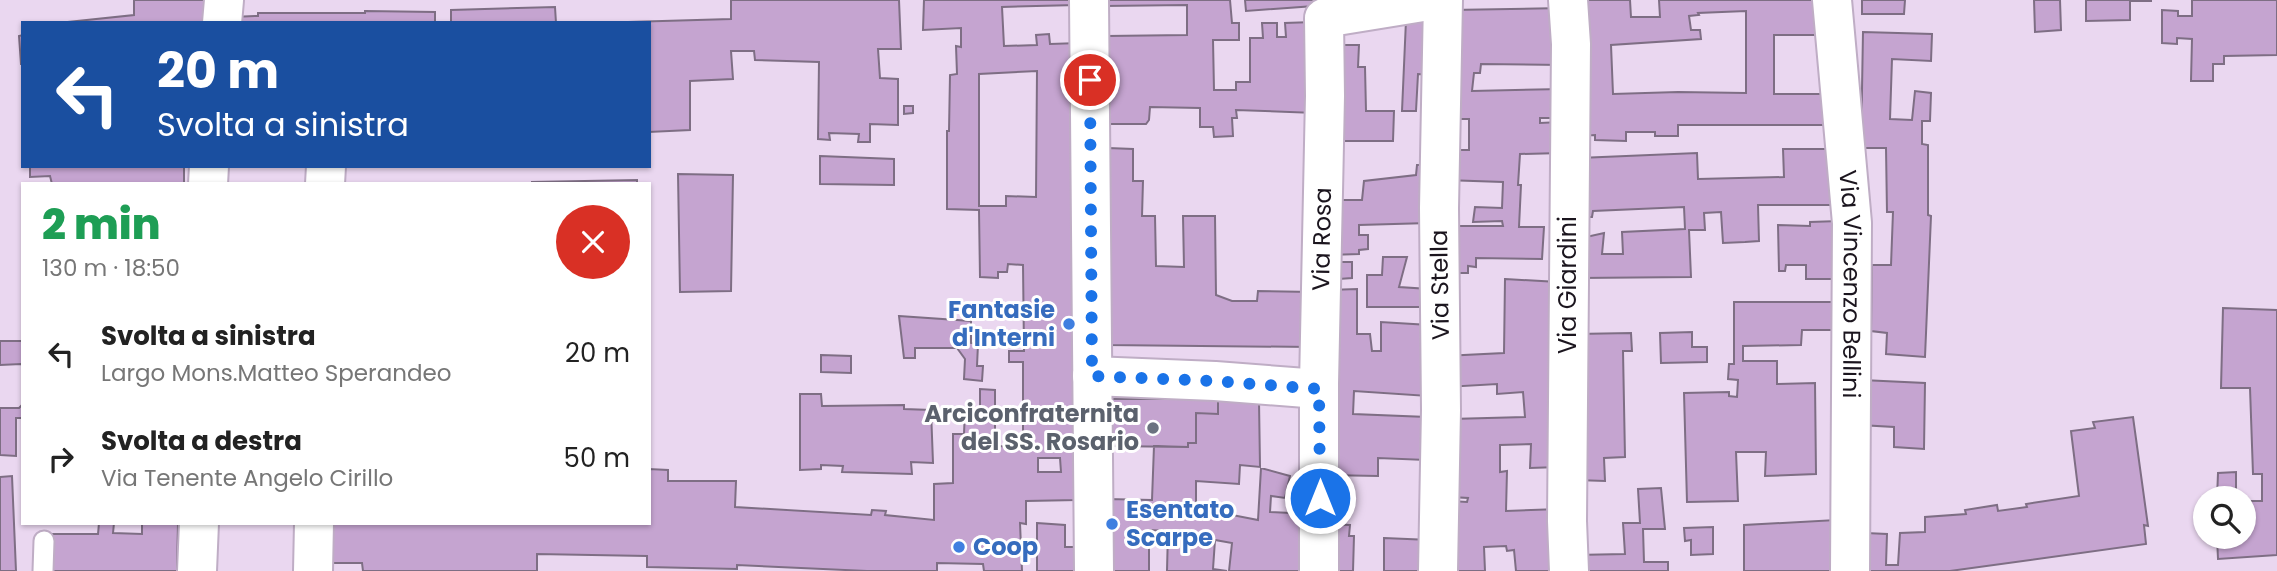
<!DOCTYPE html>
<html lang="it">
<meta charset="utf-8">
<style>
:root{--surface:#fff;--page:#f2f2f2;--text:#222;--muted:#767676}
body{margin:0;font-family:Poppins,sans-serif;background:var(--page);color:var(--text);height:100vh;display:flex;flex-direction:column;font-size:26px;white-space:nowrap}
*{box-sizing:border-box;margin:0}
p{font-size:23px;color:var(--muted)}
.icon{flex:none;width:38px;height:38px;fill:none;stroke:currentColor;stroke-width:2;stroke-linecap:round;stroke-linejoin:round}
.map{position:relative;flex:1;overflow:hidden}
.panel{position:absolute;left:21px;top:182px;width:630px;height:343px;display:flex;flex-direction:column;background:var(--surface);border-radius:0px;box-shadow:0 2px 5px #0004}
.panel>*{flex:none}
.guide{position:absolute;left:21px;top:21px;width:630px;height:147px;border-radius:0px;box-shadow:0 2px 5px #0004;background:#1a4fa0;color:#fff;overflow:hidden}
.fabs{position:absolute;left:2193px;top:486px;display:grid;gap:14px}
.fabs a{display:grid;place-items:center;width:63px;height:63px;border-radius:50%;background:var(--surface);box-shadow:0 2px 5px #0004;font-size:35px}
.pin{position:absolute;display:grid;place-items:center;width:60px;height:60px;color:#fff;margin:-30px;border:4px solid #fff;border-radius:50%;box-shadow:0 2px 7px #0007}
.me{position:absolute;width:77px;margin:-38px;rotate:0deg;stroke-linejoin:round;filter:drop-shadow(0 0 5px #0008)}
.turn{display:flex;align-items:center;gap:24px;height:147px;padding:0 21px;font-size:32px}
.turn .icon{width:91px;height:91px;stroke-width:2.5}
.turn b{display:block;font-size:49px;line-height:60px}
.round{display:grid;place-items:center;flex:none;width:74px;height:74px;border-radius:37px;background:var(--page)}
.overview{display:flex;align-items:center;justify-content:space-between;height:119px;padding:0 21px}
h1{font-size:42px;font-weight:800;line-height:52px;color:#1e9e55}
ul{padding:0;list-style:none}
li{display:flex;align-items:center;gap:21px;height:105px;padding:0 21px}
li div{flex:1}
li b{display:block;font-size:26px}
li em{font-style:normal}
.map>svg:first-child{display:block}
.building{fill:#c5a4d0;stroke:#7e6e84;stroke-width:2;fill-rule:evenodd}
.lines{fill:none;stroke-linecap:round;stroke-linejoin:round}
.lane-casing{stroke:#bfadc5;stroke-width:23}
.street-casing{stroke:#bfadc5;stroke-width:42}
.lane{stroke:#fff;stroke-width:19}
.street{stroke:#fff;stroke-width:38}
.route{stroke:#1a73e8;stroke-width:12;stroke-dasharray:0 21.6}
.shop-dot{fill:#3f7fe0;stroke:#fff;stroke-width:2.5}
.worship-dot{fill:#6b7280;stroke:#fff;stroke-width:2.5}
.labels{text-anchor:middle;stroke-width:6;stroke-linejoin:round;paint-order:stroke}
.street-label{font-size:24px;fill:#1b151e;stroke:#fff}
.shop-label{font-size:24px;font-weight:bold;fill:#366cbe;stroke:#fff;text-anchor:start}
.worship-label{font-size:24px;font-weight:bold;fill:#5b616d;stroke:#fff;text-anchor:end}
</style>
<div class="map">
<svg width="2277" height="571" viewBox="0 0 2277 571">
<rect width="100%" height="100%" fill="#ead7f0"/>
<!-- building -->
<path class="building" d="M134 0H206L203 23H58L134 15Z
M731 0H899L901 49H878L880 78 898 79V125L870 124V142H858L859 134 829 133 830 140 818 139 819 62 755 60 754 51H731L733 79 690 81V130L649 132V23L628 22 731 19Z
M924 0H1075L1076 5 1002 7 1004 46 1037 45 1036 35 1049 34 1050 44 1079 43 1077 500 1026 501V524L1020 523 1022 571H984L983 564 937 563V571H867L737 565V569L647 567V556L537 554V571H363L362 563H332L333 523H649V469L668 470V481H736L735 507 871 515 872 510 886 511 885 515 934 520V484L953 483V434H964L965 410H980V389L995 390V446L1023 447V362H1009V351H1024L1023 265 1008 264 1007 272H998V278L980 277 979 210 947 209V131H949L950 75 957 74 956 46 961 47V28L923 30ZM1037 71 1036 197 1006 196V206H979V74ZM1038 458H1060L1061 472H1038Z
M1104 0H1230L1232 23H1239V40H1213L1214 90H1236V82H1250V38H1263L1262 23H1277V37H1286L1285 23 1313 22 1315 113 1236 110 1237 118H1232L1233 136 1214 137 1213 127H1200V108L1150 107 1149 120 1146 124H1108L1107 36 1187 35V5L1104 6Z
M1245 0H1328V5L1246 11Z
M1580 0H1630L1631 17H1660L1659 0H1817L1821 35H1774V94H1829V125H1678V136H1655V132H1626V141L1595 140V135L1580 136ZM1746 11V93L1678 92 1613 94 1611 45 1701 39 1700 30H1691L1689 16 1699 15 1698 13Z
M1862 0H1905L1904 14H1862Z
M2034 0H2060L2061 30 2035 32Z
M2086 0H2151V1H2130V20L2086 21Z
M2192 0H2277V55L2224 56V64H2213V81H2191L2192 39 2177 38V44L2162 43V10L2178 11V16H2192Z
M555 7 556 23H451V10Z
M1563 8 1562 65 1481 64 1480 73H1474L1472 91 1562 89 1563 118H1540V123L1560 122 1561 153 1520 154 1518 185H1521L1519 227H1544L1542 259 1476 258V267L1468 266V273H1446L1445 226H1503L1502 221 1473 222 1475 207 1502 208 1503 182 1445 180 1447 150H1469V119H1450L1451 10Z
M365 11 435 12V23H232V17L255 16H258V13H365Z
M1406 20H1434L1433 75 1418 74 1416 111H1402Z
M1863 32 1932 34 1931 61 1892 59 1890 119 1912 120 1915 91 1931 93 1930 121H1922V144L1928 145V215L1931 216 1925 357 1886 354 1887 333 1871 331 1872 265H1891L1893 212H1887L1886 148H1861Z
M23 35V64H21L19 36Z
M1333 45H1359L1358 67H1365L1366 111H1394L1393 141H1336Z
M904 106H913V113L904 114Z
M1108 148 1133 149V181H1143L1142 216H1155L1156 266 1184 267 1183 216H1215L1216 295 1232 301H1257L1258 291 1312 292 1310 347 1106 345Z
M1783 149H1835L1840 205H1758L1759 241 1745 242 1723 243 1721 212 1704 213 1705 230H1689L1691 277 1579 278 1577 239 1604 233 1602 254H1623L1622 232 1685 229 1684 207 1593 211 1592 217H1578L1579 158 1697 153 1698 179 1784 177Z
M820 156 894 159V185L820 184Z
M1417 165H1431L1429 223 1359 225V235H1368V249L1359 250V254L1329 255V200H1362L1364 181 1416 175Z
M30 166H184V184H52L50 176 30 177Z
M678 174 733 175 731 291 680 292Z
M637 180V184H532V182Z
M1839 221V279H1806V265H1786L1785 271H1779L1778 225 1810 226V222Z
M1383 257H1407L1399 287 1429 289V307H1367V275H1382Z
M1339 262H1352V278L1339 279Z
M1505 279 1558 282 1559 467 1530 468 1531 444 1500 445V472L1507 471 1506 511 1559 509 1557 571H1516L1514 550 1507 551 1506 546 1484 547 1485 571H1448L1451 501 1467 502 1468 498 1451 497V419L1525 417 1523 392 1497 394V384L1446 387 1444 356 1504 353Z
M1357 289V334H1370L1372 351H1381V322L1429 325 1428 396 1354 391 1353 414 1427 417 1426 460 1378 458V476L1325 475 1329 290Z
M1734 302H1838V330H1802L1801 345 1743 346V361H1777V384L1815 383 1816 474 1765 476 1766 452H1736L1738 501 1687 502 1684 393 1729 392V396L1737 397 1738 380 1728 379 1729 364H1734Z
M2223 308 2277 310V555L2218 559 2217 537H2244V501H2262V474H2253L2250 388H2221Z
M899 316 971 321V343L978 344 977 366H983L982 381 964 379 965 359 957 348H915V358H904Z
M1692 332V347H1707V362L1661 363 1660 333Z
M1631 333 1632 351H1623L1625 457 1604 458 1605 481 1576 480V334Z
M0 341H23V366L21 364 0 365Z
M821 355 851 356V373L821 372Z
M1862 380 1925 383 1924 449 1894 447V427L1860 425Z
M800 394H821L822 406 904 405V409L931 410 933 463 911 462 912 474 842 472 843 466 821 465V469L800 470Z
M1110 399H1218V414L1196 413V443H1188V447L1109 446Z
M1218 399 1259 401 1260 467 1240 465 1239 484 1196 481V508L1258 520 1261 468 1290 476 1285 498 1271 496 1270 512 1312 514 1311 571H1229L1232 543 1215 540 1213 569 1227 571H1167L1168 531 1149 530V571H1106L1107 499 1152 500 1154 446 1188 447V443H1196V413L1218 414Z
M23 404V418H16V456L0 455V408H19Z
M2133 417 2148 526 2144 525 2146 544 1950 571H1862L1866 533 1887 534 1886 565H1898L1900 533 1925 532V517L1966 514 1965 510 1997 505 1998 511 2027 507 2026 504 2079 496 2071 431 2095 428 2093 422Z
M2236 472V499H2217L2218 473Z
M12 476 16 571H0V477Z
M1661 488 1665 529H1643L1644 562H1668V571H1575V555L1625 554 1623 523H1640L1638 489Z
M1836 520 1835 571H1744V525Z
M99 523H114L113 533 142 534V523H178L177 571H47L48 534H98Z
M1037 523 1065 525V547H1077L1078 571H1037Z
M1326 524 1350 525 1349 536H1354L1353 571H1325Z
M1713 527V554L1691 555V540L1685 541 1684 528Z
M1384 538 1430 540 1429 571H1384Z"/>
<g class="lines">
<defs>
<path id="lane" d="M43 571 44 541"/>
<g id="street">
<path d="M1089 0 1094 571"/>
<path d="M1568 0 1571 44 1567 521 1569 571"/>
<path id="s1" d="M1832 0 1852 223 1850 571"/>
<path d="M222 23 224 0"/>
<path d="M208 184 209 166"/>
<path d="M325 184 326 166"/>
<path d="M1092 376 1215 381 1319 389"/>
<path d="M197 571 199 523"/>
<path d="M313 571 314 523"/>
<path id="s2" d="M1319 571V384L1325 96 1324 18 1435 0"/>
<path d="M1438 571 1441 410 1439 208 1443 0"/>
</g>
</defs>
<!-- lane casing -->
<use href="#lane" class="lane-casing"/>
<!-- street casing -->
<use href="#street" class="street-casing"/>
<!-- lane -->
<use href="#lane" class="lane"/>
<!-- street -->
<use href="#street" class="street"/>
</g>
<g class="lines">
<!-- route -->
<path class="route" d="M1090 80 1092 376 1215 381 1319 389 1320 498"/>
</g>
<!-- markers -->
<g class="shop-dot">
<circle cx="1069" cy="324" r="7"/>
<circle cx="1112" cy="524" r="7"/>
<circle cx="959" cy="547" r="7"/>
</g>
<circle class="worship-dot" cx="1153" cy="428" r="7"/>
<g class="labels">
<!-- street labels -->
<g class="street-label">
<text dy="8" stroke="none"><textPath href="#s2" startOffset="332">Via Rosa</textPath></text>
<text transform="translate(1440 285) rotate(-91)" y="8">Via Stella</text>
<text transform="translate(1568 285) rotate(-90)" y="8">Via Giardini</text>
<text dy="8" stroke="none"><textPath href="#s1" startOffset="285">Via Vincenzo Bellini</textPath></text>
</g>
<!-- shop labels -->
<g class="shop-label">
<text x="1055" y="318" text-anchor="end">Fantasie<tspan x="1055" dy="28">d'Interni</tspan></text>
<text x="1126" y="518">Esentato<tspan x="1126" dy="28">Scarpe</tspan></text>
<text x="973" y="555">Coop</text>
</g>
<!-- worship labels -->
<g class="worship-label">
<text x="1139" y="422">Arciconfraternita<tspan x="1139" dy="28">del SS. Rosario</tspan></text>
</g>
</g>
</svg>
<div class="fabs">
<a><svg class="icon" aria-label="search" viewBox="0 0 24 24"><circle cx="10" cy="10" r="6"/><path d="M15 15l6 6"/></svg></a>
</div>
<div class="pin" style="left:1090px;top:80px;background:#d93025"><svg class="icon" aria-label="arrive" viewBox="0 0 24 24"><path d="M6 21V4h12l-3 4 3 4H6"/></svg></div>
<svg class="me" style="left:1320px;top:498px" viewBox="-20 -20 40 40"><circle r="17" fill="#1a73e8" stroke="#fff" stroke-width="3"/><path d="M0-11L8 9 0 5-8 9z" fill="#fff"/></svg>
<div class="guide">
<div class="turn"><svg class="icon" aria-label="left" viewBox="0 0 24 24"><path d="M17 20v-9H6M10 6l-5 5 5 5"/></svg><div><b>20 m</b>Svolta a sinistra</div></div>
</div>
<section class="panel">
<div class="overview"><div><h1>2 min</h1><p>130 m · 18:50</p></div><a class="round" style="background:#d93025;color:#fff"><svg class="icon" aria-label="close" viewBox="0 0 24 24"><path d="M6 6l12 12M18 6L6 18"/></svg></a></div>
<ul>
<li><svg class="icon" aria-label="left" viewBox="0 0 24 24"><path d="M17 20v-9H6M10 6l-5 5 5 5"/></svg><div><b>Svolta a sinistra</b><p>Largo Mons.Matteo Sperandeo</p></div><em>20 m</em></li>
<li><svg class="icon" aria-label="right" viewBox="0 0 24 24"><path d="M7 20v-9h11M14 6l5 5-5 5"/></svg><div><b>Svolta a destra</b><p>Via Tenente Angelo Cirillo</p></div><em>50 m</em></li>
</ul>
</section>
</div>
